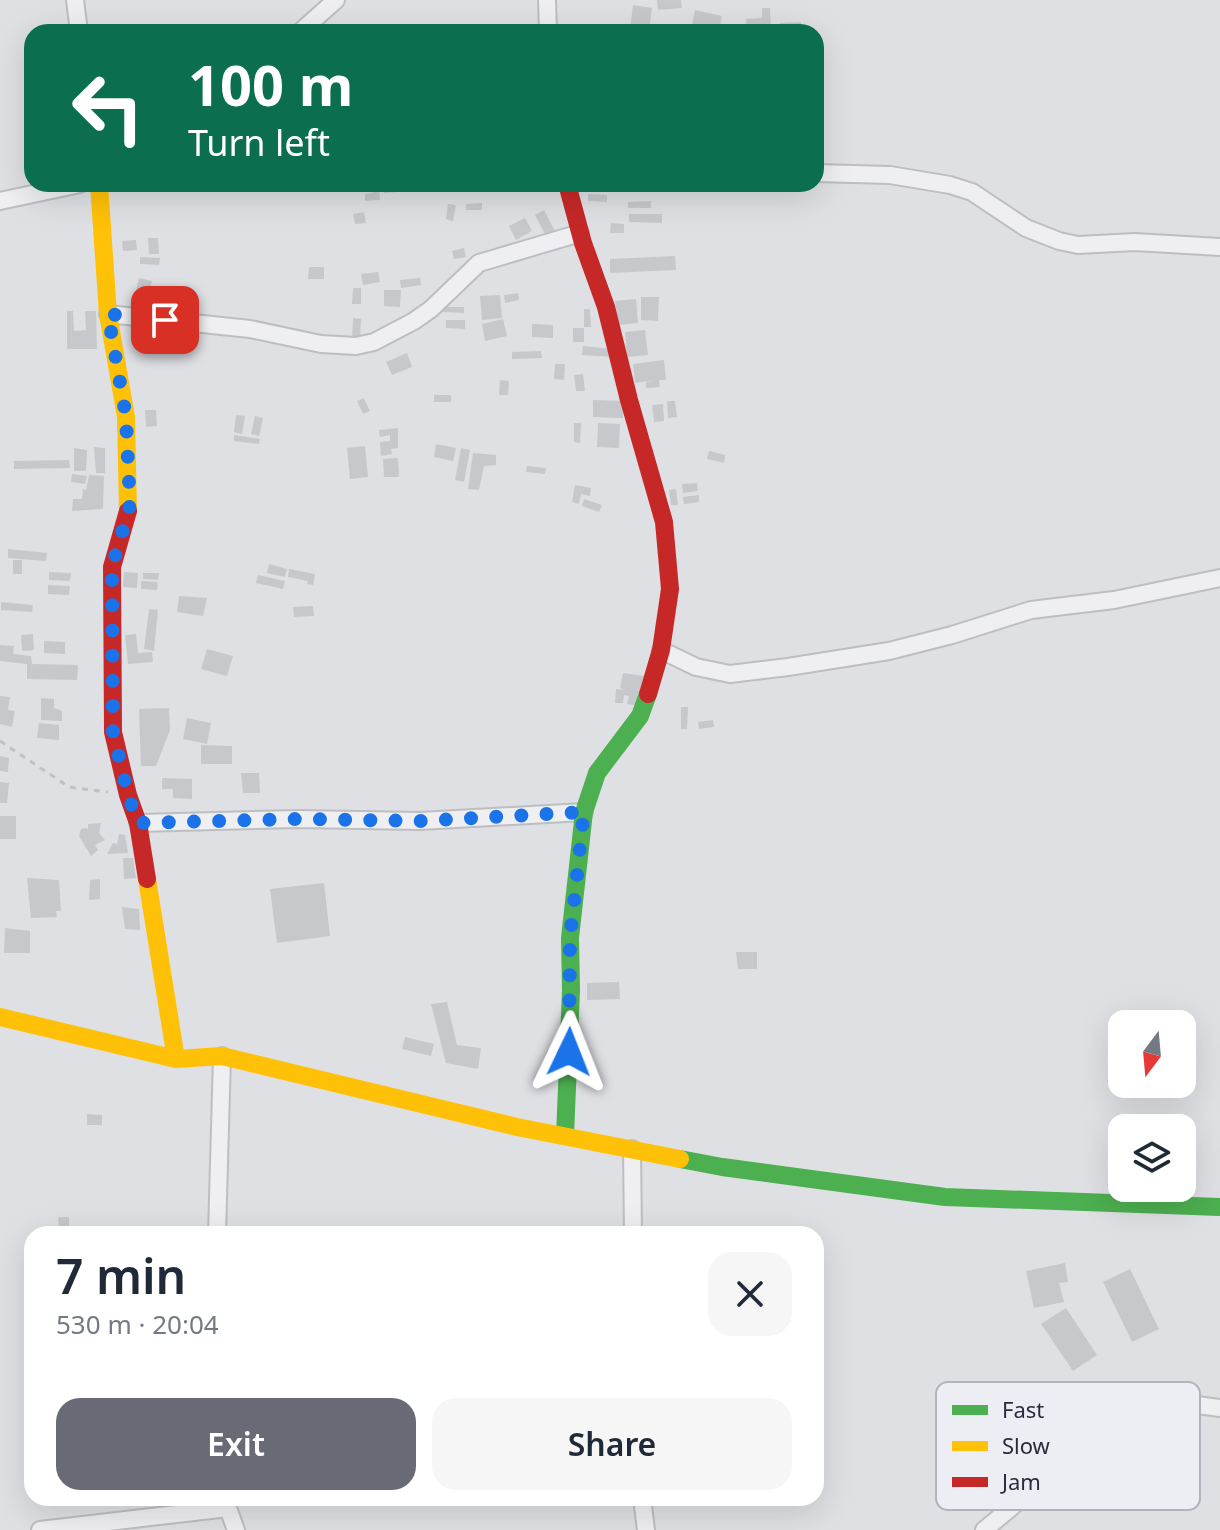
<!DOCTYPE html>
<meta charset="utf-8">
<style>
:root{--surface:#fff;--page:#f6f6f7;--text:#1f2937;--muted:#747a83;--accent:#686b76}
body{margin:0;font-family:"Noto Sans",sans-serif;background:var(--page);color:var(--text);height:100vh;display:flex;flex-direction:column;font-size:30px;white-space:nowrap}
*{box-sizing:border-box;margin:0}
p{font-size:26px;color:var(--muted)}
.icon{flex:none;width:44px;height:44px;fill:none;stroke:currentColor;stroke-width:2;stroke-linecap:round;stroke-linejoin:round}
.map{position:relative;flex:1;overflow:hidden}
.details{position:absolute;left:24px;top:1226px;width:800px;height:280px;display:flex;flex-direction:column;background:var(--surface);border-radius:24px;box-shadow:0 8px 32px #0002}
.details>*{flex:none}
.hud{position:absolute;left:24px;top:24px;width:800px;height:168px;border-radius:24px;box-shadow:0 8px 32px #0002;background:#0b6e4f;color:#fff;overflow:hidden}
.needle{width:52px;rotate:196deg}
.controls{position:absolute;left:1108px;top:1010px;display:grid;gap:16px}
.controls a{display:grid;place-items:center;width:88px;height:88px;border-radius:16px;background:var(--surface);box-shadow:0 8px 32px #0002;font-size:40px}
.pin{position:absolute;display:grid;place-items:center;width:68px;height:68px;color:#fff;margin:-34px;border-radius:16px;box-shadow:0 4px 12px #0006}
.me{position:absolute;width:88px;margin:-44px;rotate:2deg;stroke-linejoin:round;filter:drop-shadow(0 0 6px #0008)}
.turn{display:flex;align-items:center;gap:28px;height:168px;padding:0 32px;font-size:36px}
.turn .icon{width:104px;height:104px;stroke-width:2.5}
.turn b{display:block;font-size:56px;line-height:68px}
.round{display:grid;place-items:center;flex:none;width:84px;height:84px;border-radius:24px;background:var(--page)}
.summary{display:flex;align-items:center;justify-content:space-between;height:136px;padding:0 32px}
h1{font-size:48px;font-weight:600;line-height:60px}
.cta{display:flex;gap:16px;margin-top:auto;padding:16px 32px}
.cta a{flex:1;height:92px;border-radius:24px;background:var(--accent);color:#fff;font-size:32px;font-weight:600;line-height:92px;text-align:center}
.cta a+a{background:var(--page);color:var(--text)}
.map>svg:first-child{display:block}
.building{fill:#c7c8cc}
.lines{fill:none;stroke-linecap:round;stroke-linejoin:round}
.street-casing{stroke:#bdbec2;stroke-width:20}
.path{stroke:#c0c1c6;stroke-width:3;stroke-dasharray:6 6;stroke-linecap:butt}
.street{stroke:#efeff1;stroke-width:16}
.fast{stroke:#4caf50;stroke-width:18}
.slow{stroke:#ffc107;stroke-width:18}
.jam{stroke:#c62828;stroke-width:18}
.route{stroke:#1a73e8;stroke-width:14;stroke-dasharray:0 25.2}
.key{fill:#eceef4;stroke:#b1b4bc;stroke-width:2}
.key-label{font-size:22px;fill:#282c3b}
</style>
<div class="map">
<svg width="1220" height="1530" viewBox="0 0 1220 1530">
<rect width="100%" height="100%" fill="#dfe0e4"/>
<!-- building -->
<path class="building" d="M657 0H681L682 8 658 10Z
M633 5 652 8 649 31 630 29Z
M762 8H770L771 27 747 28 746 19 762 18Z
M695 10 722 16 719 31 692 26Z
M801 22 802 31 781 32 780 23Z
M384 184H398L399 192 384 193Z
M372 187H379L380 200 365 201V194L373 193Z
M588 194 607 195V202L588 201Z
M651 201V208H628V202Z
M482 203V210H466V204Z
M448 204 456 205 453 221 446 219Z
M544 210 557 235 548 240 535 215Z
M364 212 366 223 355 224 353 214Z
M629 214H662V223L629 222Z
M525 218 532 231 516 240 509 226Z
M611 223 624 224V233H610Z
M148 238H158L159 254H149Z
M136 240 137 250 123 251 122 241Z
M464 248 466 257 454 259 452 251Z
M675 256 676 270 610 273V259Z
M140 257 160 258 159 265 140 264Z
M309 267H324V279H308Z
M378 272 380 282 363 285 361 274Z
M139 278 152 281 147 302 134 299Z
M420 278 421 285 401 288 400 280Z
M353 288H361V304H352Z
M384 290H401L400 307 384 306Z
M518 293 519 300 505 303 504 295Z
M500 295 502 318 482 320 480 296Z
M641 297H659L658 321 641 320Z
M636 299 638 323 618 325 615 301Z
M442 307H464V313L442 312Z
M584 309H590L591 327H584Z
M67 311H73L74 331 86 330 85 311H96L97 349H67Z
M353 318 361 319 360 340H352Z
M503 319 507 336 485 341 482 324Z
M446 320H465V329L446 328Z
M532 324 553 325V338L532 337Z
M573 328H584V342H573Z
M645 330 648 355 627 357 625 332Z
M583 346 613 349 612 357 582 355Z
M541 351 542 358 512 359V352Z
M407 353 412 367 392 375 386 362Z
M664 360 666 380H659L660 387 646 388V382L656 380 635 383 633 364Z
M555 364H565L564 380 554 379Z
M583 374 585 391H576L574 375Z
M500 380 509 381 508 395H499Z
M434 395H451V402H434Z
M364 398 370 411 363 414 357 401Z
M593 400 624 401 623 418 593 417Z
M667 401H675L677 417 668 418Z
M663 404 664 421 654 422 652 405Z
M145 410H156L157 426 146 427Z
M236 415 245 416 242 434 234 432Z
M255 416 263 418 259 436 251 434Z
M574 423H581L580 443 574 442Z
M598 423 620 424 619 448 597 447Z
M398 428V448L391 449 392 454 381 456 380 442 390 441V435L380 437 379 430Z
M234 435 260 439 259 444 234 441Z
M436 444 456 448 453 461 434 457Z
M365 446 368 477 350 479 347 448Z
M94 447 105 448V473H96Z
M74 448 87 450 86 471H74Z
M461 448 470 450 464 482 455 480Z
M709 451 725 455 724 463 707 459Z
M473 453 496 455V465L484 466 479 490 468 489Z
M398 458 399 477H384L383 459Z
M69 460 70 468 14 469V461Z
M527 466 546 468 545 474 526 472Z
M72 474 87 476 85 484 71 482Z
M89 475 104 476 103 509 72 511 73 499H82L83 489 86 490Z
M697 483 698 491 683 493 682 484Z
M575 485 591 488 590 496 581 494 579 504 572 502Z
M676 489 678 505H671L669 490Z
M699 495V502L684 504 683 497Z
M584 499 602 505 599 512 582 506Z
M8 549 47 553 46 561 8 558Z
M13 560H22V574H13Z
M269 564 287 569 285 577 267 573Z
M289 569 315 574 313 585 307 584 308 581 288 577Z
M49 572 71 573 70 581 49 580Z
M124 572 138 573 137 588 123 587Z
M143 573H159L158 580 143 579Z
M258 575 285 581 283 589 256 583Z
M141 581 158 582 157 590 141 589Z
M48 585 70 586 69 595 48 594Z
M179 596 207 598 203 616 177 612Z
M1 602 33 605 32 612 1 610Z
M313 606 314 616 294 617 293 607Z
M149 609 158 610 154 651 144 649Z
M33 634 34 650 22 651 21 635Z
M136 634 138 653 152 652 153 662 128 664 125 635Z
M44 641 65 642V654L44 653Z
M0 645 14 646 13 654 31 656 32 664 78 665 77 680 27 679V664L0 661Z
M207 649 233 656 227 676 201 669Z
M623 673 644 676 635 705 627 704 629 696 624 695 623 703H615L616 689 625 690 620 688Z
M0 696 10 697 8 710 15 711 12 727 0 724Z
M41 698 54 699V708L62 711V721L41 720Z
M681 707H688L687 729H681Z
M169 708 170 730 156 766H141L139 709Z
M187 718 211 723 207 744 183 739Z
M713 720 714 727 699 729 698 722Z
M39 723 59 725V740L37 738Z
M201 745 232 746V764H201Z
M0 756 9 758 8 772 0 771Z
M241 773H259L260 793H243Z
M162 778 192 779V799L173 798V789H162Z
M0 782 9 783 7 803H0Z
M0 816H16V839H0Z
M101 823 99 833 105 840 95 845 98 850 91 856 79 836 81 829 87 828 88 830V824Z
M119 834 125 835 128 853 107 854 113 843 117 844Z
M123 858H133L136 878 124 879Z
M27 878 59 880 61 911H56L57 917 31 918Z
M100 879V899L89 900 90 880Z
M324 883 330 936 277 943 270 889Z
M122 907 139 909 140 930 125 929Z
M5 928 30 931V953H4Z
M736 952H757V969H738Z
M619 982 620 999 587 1000V983Z
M447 1002 457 1045 481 1048 478 1069 446 1063 431 1004Z
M405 1037 434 1044 431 1056 402 1049Z
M87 1114 102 1115V1125H87Z
M58 1217H69V1229H59Z
M1065 1263 1068 1282 1059 1283 1064 1302 1034 1308 1026 1271Z
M1130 1269 1159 1329 1132 1342 1103 1282Z
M1066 1308 1097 1355 1073 1371 1041 1324Z"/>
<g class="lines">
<defs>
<path id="street" d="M75 0 79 32
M547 0 548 32
M300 32 336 0
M816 173 890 175 950 185 972 192 1026 228 1059 241 1078 245 1135 242 1220 247
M0 201 80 184
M108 314 250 329 321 344 356 346 374 342 414 321 431 309 479 263 580 233
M661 650 696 667 730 674 788 667 889 651 952 635 1031 610 1114 600 1220 578
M138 823 299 819 420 821 584 812
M632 1149 633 1234
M217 1234 222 1056
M642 1498 646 1530
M225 1500 236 1530
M40 1530 228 1508
M984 1530C1025 1497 1121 1408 1171 1404 1187 1403 1204 1406 1220 1408"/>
</defs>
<!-- street casing -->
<use href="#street" class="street-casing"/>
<!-- path -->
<path class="path" d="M0 741 69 787 108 792"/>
<!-- street -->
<use href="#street" class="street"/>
<!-- fast -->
<path class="fast" d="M565 1136 571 990 570 938 584 812 597 773 640 716 648 694
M680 1159 722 1167 945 1197 1220 1207"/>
<!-- slow -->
<path class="slow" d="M99 184 108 314 126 417 128 511
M147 879 176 1059
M0 1017 176 1059 222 1056 517 1127 680 1159"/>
<!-- jam -->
<path class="jam" d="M567 184 583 243 606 307 629 400 664 522 670 589 661 650 648 694
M128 511 112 567 113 732 128 795 138 823 147 879"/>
</g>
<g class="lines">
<!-- route -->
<path class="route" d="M165 320 108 314 126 417 130 505 112 567 113 732 128 795 138 823 299 819 420 821 584 812 570 938 569 1052"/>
</g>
<!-- legend -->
<rect x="936" y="1382" width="264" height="128" rx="12" class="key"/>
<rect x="952" y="1405" width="36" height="10" fill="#4caf50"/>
<rect x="952" y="1441" width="36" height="10" fill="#ffc107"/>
<rect x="952" y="1477" width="36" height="10" fill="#c62828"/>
<g class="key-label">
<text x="1002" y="1418">Fast</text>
<text x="1002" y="1454">Slow</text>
<text x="1002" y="1490">Jam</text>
</g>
</svg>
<div class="controls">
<a><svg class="needle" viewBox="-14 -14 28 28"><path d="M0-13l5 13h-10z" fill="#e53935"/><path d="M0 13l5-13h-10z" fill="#747a83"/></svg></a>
<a><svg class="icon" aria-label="layers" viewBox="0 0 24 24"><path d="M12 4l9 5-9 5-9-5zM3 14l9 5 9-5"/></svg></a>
</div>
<div class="pin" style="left:165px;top:320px;background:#d93025"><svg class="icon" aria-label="arrive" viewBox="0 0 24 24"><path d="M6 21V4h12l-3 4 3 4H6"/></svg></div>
<svg class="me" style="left:569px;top:1052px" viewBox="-20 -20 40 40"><path d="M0-17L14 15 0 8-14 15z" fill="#1a73e8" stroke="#fff" stroke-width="4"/></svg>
<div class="hud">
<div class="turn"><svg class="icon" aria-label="left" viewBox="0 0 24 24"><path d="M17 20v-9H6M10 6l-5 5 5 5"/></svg><div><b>100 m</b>Turn left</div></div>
</div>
<section class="details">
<div class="summary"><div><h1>7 min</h1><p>530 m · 20:04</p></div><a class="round"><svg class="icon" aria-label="close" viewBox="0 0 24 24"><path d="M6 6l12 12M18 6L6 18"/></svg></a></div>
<div class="cta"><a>Exit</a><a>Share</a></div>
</section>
</div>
